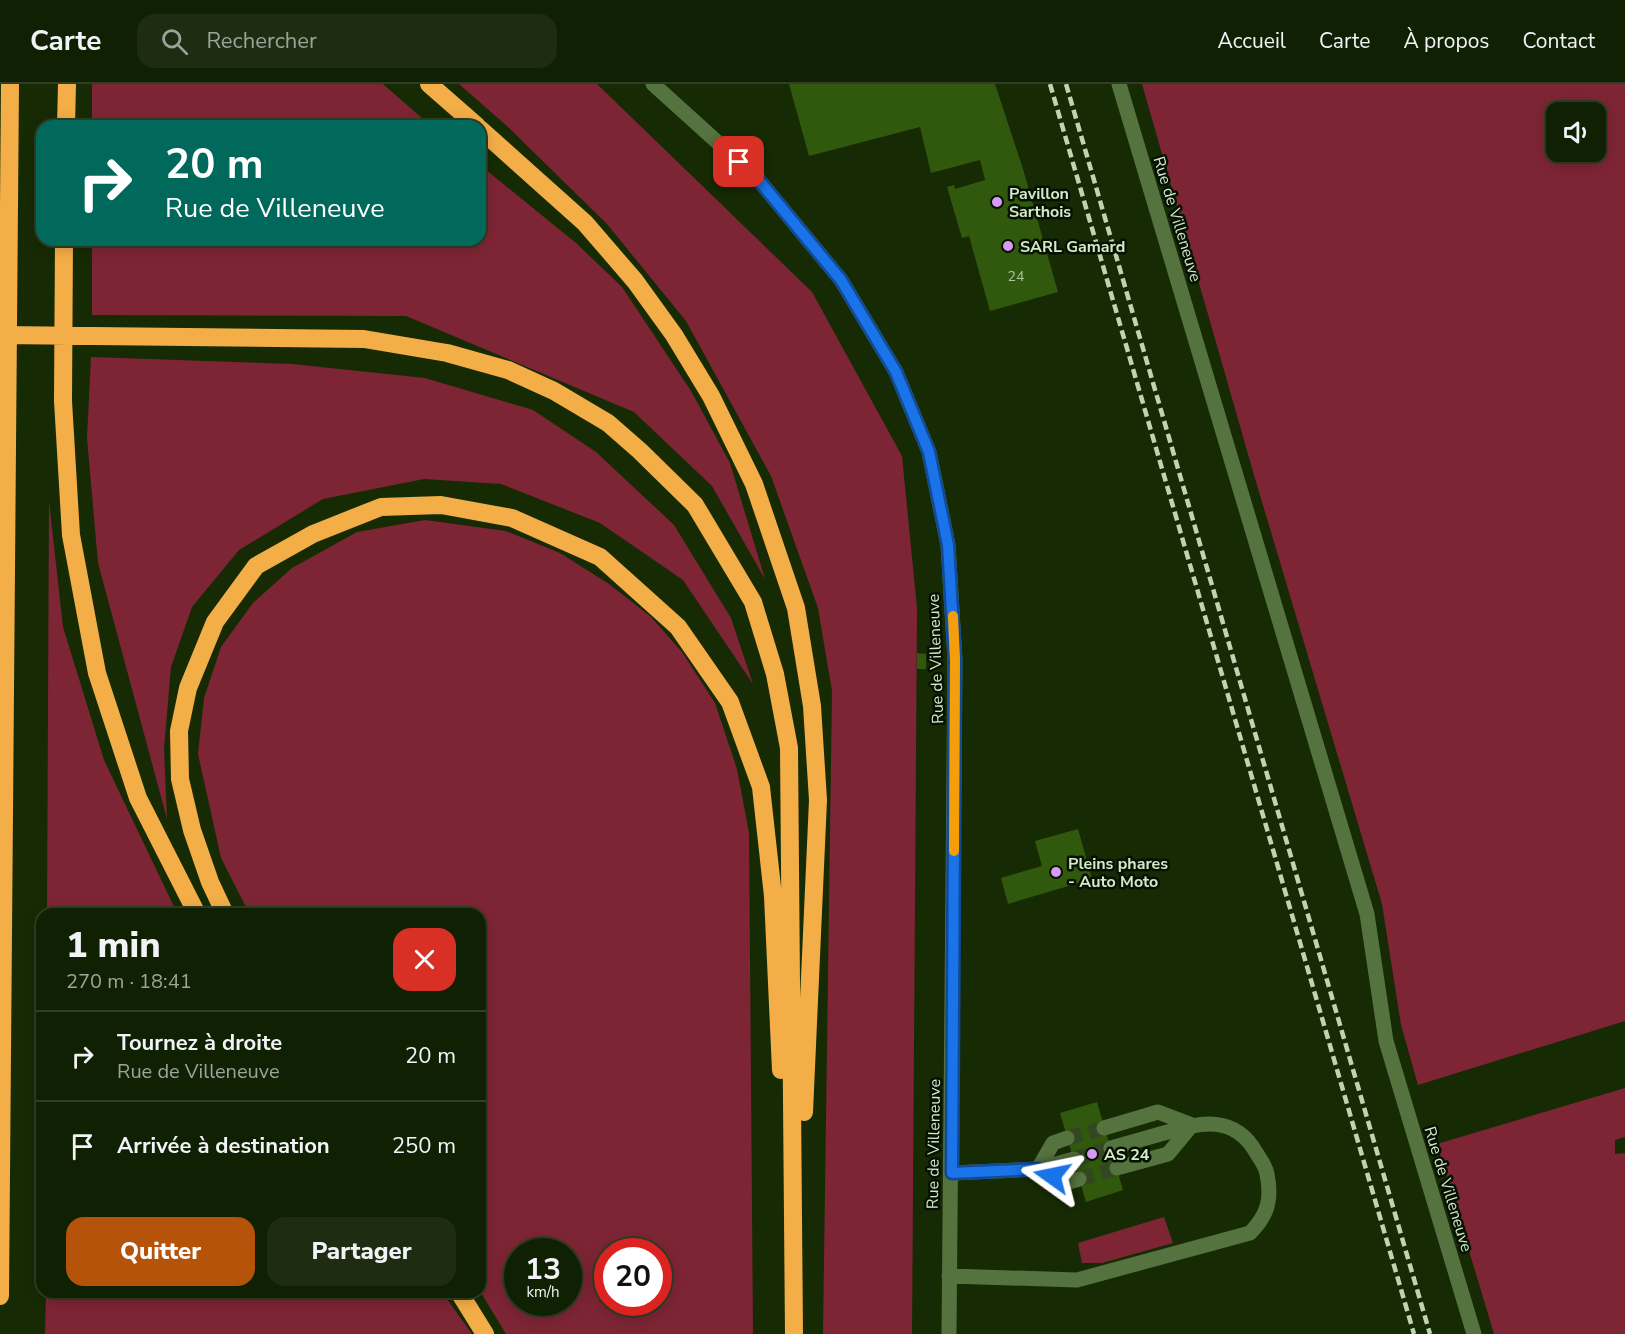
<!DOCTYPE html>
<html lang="fr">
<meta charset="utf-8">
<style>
:root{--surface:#102003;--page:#1e2d12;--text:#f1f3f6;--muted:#9ca39a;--line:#303e25;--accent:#b45309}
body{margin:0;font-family:"Nunito Sans",sans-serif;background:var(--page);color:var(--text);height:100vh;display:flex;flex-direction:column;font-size:22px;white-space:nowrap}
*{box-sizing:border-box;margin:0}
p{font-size:20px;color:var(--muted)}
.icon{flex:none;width:33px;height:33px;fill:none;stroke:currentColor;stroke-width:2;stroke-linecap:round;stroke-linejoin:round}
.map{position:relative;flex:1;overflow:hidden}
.panel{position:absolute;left:36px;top:824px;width:450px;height:390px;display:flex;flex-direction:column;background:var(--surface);border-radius:18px;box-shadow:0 3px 15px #0003,0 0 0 2px var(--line)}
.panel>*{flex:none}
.guide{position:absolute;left:36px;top:36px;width:450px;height:126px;border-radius:18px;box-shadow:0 3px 15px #0003,0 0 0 2px var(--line);background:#00695c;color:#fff;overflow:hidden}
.buttons{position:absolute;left:1546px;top:18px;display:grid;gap:12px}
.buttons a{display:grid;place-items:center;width:60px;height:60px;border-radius:12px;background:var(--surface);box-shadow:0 3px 15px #0003,0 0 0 2px var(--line);font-size:30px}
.speed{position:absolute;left:504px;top:1154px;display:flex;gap:12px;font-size:30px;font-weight:700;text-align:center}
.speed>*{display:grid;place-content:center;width:78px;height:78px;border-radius:50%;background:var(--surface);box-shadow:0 3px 15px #0003,0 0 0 2px var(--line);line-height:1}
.speed small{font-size:15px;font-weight:400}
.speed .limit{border:9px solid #d22;background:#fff;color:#111}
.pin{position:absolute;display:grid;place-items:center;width:51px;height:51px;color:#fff;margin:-26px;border-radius:12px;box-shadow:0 3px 9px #0006}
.me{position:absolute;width:66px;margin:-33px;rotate:282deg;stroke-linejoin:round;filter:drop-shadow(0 0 4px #0008)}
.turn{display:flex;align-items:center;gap:21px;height:126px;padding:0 30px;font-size:27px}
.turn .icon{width:78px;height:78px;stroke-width:2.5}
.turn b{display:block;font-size:42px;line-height:51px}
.round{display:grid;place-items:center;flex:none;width:63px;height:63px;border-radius:18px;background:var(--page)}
.summary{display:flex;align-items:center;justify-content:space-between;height:102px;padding:0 30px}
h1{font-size:36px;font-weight:800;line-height:45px}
.action{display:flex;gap:12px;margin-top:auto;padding:12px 30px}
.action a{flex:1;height:69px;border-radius:18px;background:var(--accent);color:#fff;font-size:24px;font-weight:800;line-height:69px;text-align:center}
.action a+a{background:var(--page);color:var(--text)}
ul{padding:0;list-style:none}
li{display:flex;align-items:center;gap:18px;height:90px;padding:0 30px;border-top:2px solid var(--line)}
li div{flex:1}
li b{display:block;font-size:22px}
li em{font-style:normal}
header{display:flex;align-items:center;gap:36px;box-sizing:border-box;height:84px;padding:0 30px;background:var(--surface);border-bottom:2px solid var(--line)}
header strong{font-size:28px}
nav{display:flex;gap:33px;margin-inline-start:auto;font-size:21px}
.search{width:420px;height:54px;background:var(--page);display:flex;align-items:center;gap:15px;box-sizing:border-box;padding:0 21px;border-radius:18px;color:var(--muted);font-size:22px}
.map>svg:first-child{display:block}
.green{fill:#7d2535;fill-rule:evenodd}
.building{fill:#31590d}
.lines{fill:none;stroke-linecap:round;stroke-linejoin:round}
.minor-tunnel{stroke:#334722;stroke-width:15;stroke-dasharray:15 8;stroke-linecap:butt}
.minor{stroke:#54733f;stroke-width:15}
.highway{stroke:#f3ae47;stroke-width:18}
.rail{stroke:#c0d3b5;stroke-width:4.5;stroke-dasharray:9 4.5;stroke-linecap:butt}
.route-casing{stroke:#114b97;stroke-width:15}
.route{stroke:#1a73e8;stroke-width:10}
.slow{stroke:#f59e0b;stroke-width:10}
.poi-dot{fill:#d99af7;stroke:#061201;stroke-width:2}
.labels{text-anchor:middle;stroke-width:5;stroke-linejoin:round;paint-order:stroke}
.number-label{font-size:14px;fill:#adc49c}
.poi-label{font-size:16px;font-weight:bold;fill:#d6e8cb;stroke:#061201;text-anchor:start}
.street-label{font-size:16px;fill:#d6e8cb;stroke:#061201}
</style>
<header>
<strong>Carte</strong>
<div class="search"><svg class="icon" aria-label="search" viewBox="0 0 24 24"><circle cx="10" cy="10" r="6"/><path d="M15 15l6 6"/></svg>Rechercher</div>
<nav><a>Accueil</a><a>Carte</a><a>À propos</a><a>Contact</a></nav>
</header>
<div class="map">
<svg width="1625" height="1250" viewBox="0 0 1625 1250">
<rect width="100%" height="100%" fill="#162b04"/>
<!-- green -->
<path class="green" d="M92 0H383L431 42H92Z
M459 0H597L812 208 902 372 917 524 912 1250H823L832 607 818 524 771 392 686 237 607 140 507 42Z
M1142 0H1625V937L1418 1001 1401 941 1382 820 1254 391ZM1596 28V68H1557V28Z
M480 81 576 159 622 203 691 307 730 379 765 495 712 402 634 328 406 232 92 231V156H480Z
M91 273 292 280 425 294 533 326 596 368 674 441 731 534 753 600 683 496 600 439 501 400 424 395 323 415 239 466 192 523 171 583 164 665 167 735 98 479 87 354Z
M49 417 63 543 104 676 177 829H47Z
M425 436 506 447 560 469 609 500 650 532 682 568 715 619 737 685 749 749 753 1250H506L480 1207V830L249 829 221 774 198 670 204 614 221 563 253 519 292 484 357 448ZM518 1167H568V1218H518ZM608 1167H658V1218H608Z
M1625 1004V1053L1615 1056V1070L1625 1069V1250H1494L1437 1060Z
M1164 1133 1173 1159 1102 1179H1082L1078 1159Z
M46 1208H442L472 1250H45Z"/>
<!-- building -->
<path class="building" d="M789 0H995L1023 85 1058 208 990 227 969 152 962 154 947 103 954 101 955 105 985 96 980 76 931 89 920 43 809 72Z
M917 569 926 570V585H917Z
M1078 745 1092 795 1008 820 1001 794 1042 782 1035 757Z
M1097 1018 1123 1106 1086 1118 1060 1029Z"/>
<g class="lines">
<!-- minor-tunnel -->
<path class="minor-tunnel" d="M1067 1054 1104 1044
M1074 1075 1111 1064
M1079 1095 1117 1084"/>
<!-- minor -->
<path class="minor" d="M653 0 757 94 841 196 896 288 929 368 948 461 955 576 949 1250
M1119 0 1367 830 1386 957 1474 1250
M1104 1044 1158 1028 1192 1041
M1117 1084 1168 1070 1192 1041
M1038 1085 1053 1059 1067 1054
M1038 1085 1066 1099 1079 1095
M952 1089 1038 1085 1074 1075
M949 1192 1077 1196 1250 1149C1268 1131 1272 1115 1267 1090 1266 1083 1261 1076 1257 1070 1235 1030 1201 1038 1164 1049 1146 1054 1129 1059 1111 1064"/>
<!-- highway -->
<path class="highway" d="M429 0 477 42
M66 42 67 0
M480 45 585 139 635 197 674 251 711 312 754 400 796 524 812 622 818 716 804 1028
M64 156 63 317 71 451 97 589 138 714 197 830
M0 251 364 255 447 269 508 286 554 307 608 339 640 367 695 421 753 518 775 590 789 664 794 1250
M225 830 210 798 192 746 180 695 179 647 188 604 215 538 256 482 313 450 381 423 441 421 512 434 600 473 678 543 730 618 761 703 773 812 781 986
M459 1208 485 1250
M0 1212 10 0"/>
<!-- rail -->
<path class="rail" d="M1050 0 1414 1250
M1066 0 1430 1250"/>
</g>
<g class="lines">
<defs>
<path id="route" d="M739 78 757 94 841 196 896 288 929 368 948 461 955 576 952 1089 1038 1085 1052 1092"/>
</defs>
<!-- route casing -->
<use href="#route" class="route-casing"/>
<!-- route -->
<use href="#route" class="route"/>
<!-- slow -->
<path class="slow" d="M953 532 955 576 954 767"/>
</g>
<!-- markers -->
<g class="poi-dot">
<circle cx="997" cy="118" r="6"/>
<circle cx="1008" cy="162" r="6"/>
<circle cx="1056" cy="788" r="6"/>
<circle cx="1092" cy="1070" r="6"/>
</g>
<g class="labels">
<!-- number labels -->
<g class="number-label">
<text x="1016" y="197">24</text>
</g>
<!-- poi labels -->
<g class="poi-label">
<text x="1009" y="115">Pavillon<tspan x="1009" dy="18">Sarthois</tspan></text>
<text x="1020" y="168">SARL Gamard</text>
<text x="1068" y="785">Pleins phares<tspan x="1068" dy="18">- Auto Moto</tspan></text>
<text x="1104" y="1076">AS 24</text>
</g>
<!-- street labels -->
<g class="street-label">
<text transform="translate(1178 135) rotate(73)" y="6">Rue de Villeneuve</text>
<text transform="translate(935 575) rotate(-92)" y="6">Rue de Villeneuve</text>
<text transform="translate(933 1060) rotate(-89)" y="6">Rue de Villeneuve</text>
<text transform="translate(1449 1105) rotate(73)" y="6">Rue de Villeneuve</text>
</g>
</g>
</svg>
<div class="buttons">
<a><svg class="icon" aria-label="sound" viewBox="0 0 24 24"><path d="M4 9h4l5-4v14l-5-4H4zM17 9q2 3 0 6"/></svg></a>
</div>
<div class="speed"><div>13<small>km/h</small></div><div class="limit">20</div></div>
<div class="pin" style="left:739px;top:78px;background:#d93025"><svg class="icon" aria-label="arrive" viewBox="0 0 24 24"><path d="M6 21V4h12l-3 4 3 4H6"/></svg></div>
<svg class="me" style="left:1052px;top:1092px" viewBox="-20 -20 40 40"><path d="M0-17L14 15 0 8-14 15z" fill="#1a73e8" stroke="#fff" stroke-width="4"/></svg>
<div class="guide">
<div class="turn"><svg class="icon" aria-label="right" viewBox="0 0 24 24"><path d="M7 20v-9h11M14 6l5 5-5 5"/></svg><div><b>20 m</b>Rue de Villeneuve</div></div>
</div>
<section class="panel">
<div class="summary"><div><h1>1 min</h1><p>270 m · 18:41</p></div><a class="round" style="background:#d93025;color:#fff"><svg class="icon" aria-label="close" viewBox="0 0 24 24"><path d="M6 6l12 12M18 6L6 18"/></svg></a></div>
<ul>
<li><svg class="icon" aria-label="right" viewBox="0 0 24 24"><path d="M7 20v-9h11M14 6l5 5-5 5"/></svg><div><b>Tournez à droite</b><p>Rue de Villeneuve</p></div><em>20 m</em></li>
<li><svg class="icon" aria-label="arrive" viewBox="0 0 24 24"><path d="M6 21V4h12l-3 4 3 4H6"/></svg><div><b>Arrivée à destination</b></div><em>250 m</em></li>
</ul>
<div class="action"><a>Quitter</a><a>Partager</a></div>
</section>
</div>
